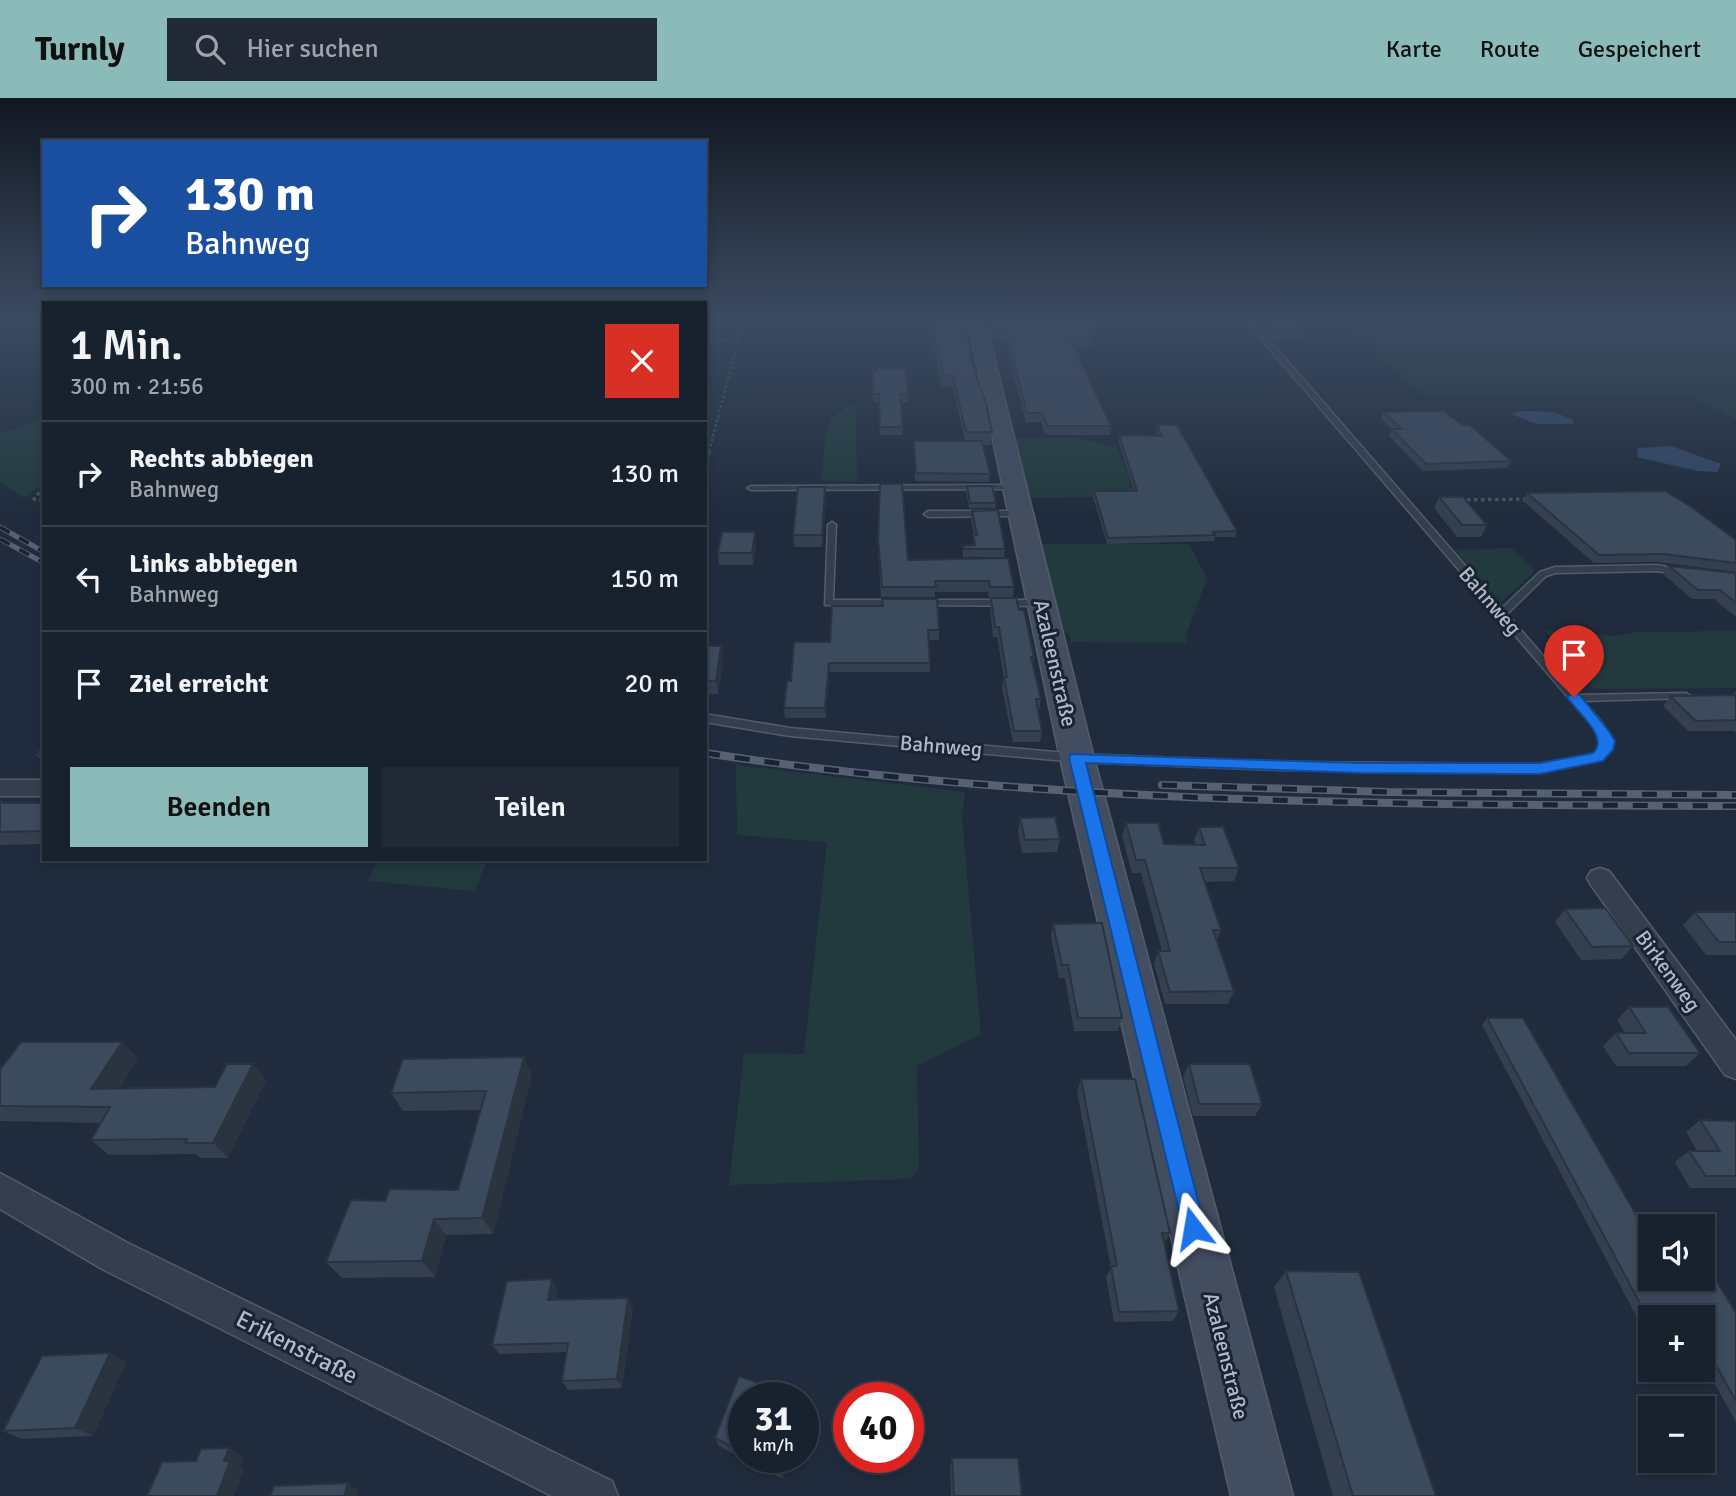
<!DOCTYPE html>
<html lang="de">
<meta charset="utf-8">
<style>
:root{--surface:#18212e;--page:#212936;--text:#f1f3f6;--muted:#9fa3aa;--line:#363e4a;--accent:#8bbbb9}
body{margin:0;font-family:Signika,sans-serif;background:var(--page);color:var(--text);height:100vh;display:flex;flex-direction:column;font-size:26px;white-space:nowrap}
*{box-sizing:border-box;margin:0}
p{font-size:23px;color:var(--muted)}
.icon{flex:none;width:38px;height:38px;fill:none;stroke:currentColor;stroke-width:2;stroke-linecap:round;stroke-linejoin:round}
.map{position:relative;flex:1;overflow:hidden}
.panel{position:absolute;left:42px;top:203px;width:665px;height:560px;display:flex;flex-direction:column;background:var(--surface);border-radius:0px;box-shadow:0 4px 10px #0003,0 0 0 2px var(--line)}
.panel>*{flex:none}
.banner{position:absolute;left:42px;top:42px;width:665px;height:147px;border-radius:0px;box-shadow:0 4px 10px #0003,0 0 0 2px var(--line);background:#1a4fa0;color:#fff;overflow:hidden}
.fabs{position:absolute;left:1638px;top:1116px;display:grid;gap:14px}
.fabs a{display:grid;place-items:center;width:77px;height:77px;border-radius:0px;background:var(--surface);box-shadow:0 4px 10px #0003,0 0 0 2px var(--line);font-size:35px}
.speed{position:absolute;left:728px;top:1284px;display:flex;gap:14px;font-size:35px;font-weight:700;text-align:center}
.speed>*{display:grid;place-content:center;width:91px;height:91px;border-radius:50%;background:var(--surface);box-shadow:0 4px 10px #0003,0 0 0 2px var(--line);line-height:1}
.speed small{font-size:18px;font-weight:400}
.speed .limit{border:10px solid #d22;background:#fff;color:#111}
.pin{position:absolute;display:grid;place-items:center;width:60px;height:60px;color:#fff;margin:-72px -30px;border-radius:50% 50% 50% 0;rotate:-45deg;box-shadow:0 0 7px #0007}
.pin .icon{rotate:45deg}
.me{position:absolute;width:77px;margin:-38px;rotate:346deg;stroke-linejoin:round;filter:drop-shadow(0 0 5px #0008)}
.turn{display:flex;align-items:center;gap:24px;height:147px;padding:0 28px;font-size:32px}
.turn .icon{width:91px;height:91px;stroke-width:2.5}
.turn b{display:block;font-size:49px;line-height:60px}
.round{display:grid;place-items:center;flex:none;width:74px;height:74px;border-radius:0px;background:var(--page)}
.summary{display:flex;align-items:center;justify-content:space-between;height:119px;padding:0 28px}
h1{font-size:42px;font-weight:600;line-height:52px}
.cta{display:flex;gap:14px;margin-top:auto;padding:14px 28px}
.cta a{flex:1;height:80px;border-radius:0px;background:var(--accent);color:#111;font-size:28px;font-weight:600;line-height:80px;text-align:center}
.cta a+a{background:var(--page);color:var(--text)}
ul{padding:0;list-style:none}
li{display:flex;align-items:center;gap:21px;height:105px;padding:0 28px;border-top:2px solid var(--line)}
li div{flex:1}
li b{display:block;font-size:26px}
li em{font-style:normal}
header{display:flex;align-items:center;gap:42px;box-sizing:border-box;height:98px;padding:0 35px;background:var(--accent);color:#111}
header strong{font-size:33px}
nav{display:flex;gap:38px;margin-inline-start:auto;font-size:24px}
.search{width:490px;height:63px;background:var(--page);display:flex;align-items:center;gap:18px;box-sizing:border-box;padding:0 24px;border-radius:0px;color:var(--muted);font-size:26px}
.map>svg:first-child{display:block}
.green{fill:#223a3e}
.water{fill:#324766}
.lines{fill:none;stroke-linecap:round;stroke-linejoin:round}
.lane-casing{stroke:#525c6b;stroke-width:3}
.street-casing{stroke:#525c6b;stroke-width:3}
.secondary-casing{stroke:#525c6b;stroke-width:3}
.path-far1{stroke:#40575b;stroke-width:2.5;stroke-dasharray:2.5 2.5;stroke-linecap:butt}
.path{stroke:#40575b;stroke-width:3.5;stroke-dasharray:3.5 3.5;stroke-linecap:butt}
.lane{fill:#343e4d;fill-rule:evenodd}
.street{fill:#343e4d;fill-rule:evenodd}
.secondary{fill:#424d60;fill-rule:evenodd}
.rail-far1-casing{stroke:#566274;stroke-width:5}
.rail-casing{stroke:#566274;stroke-width:8}
.rail-far1{stroke:#1a2332;stroke-width:3.5;stroke-dasharray:11;stroke-linecap:butt}
.rail{stroke:#1a2332;stroke-width:5;stroke-dasharray:15;stroke-linecap:butt}
.wall{fill:#344050}
.shaded-wall{fill:#2a3441}
.building{fill:#3c4a5d;stroke:#2a3441;stroke-width:2}
.route{fill:#1a73e8;stroke:#114b97;stroke-width:2}
.labels{text-anchor:middle;stroke-width:6;stroke-linejoin:round;paint-order:stroke}
.street-label{font-size:21px;fill:#afb9c9;stroke:#1a2332}
.near-street-label{font-size:24px;fill:#afb9c9;stroke:#1a2332}
</style>
<header>
<strong>Turnly</strong>
<div class="search"><svg class="icon" aria-label="search" viewBox="0 0 24 24"><circle cx="10" cy="10" r="6"/><path d="M15 15l6 6"/></svg>Hier suchen</div>
<nav><a>Karte</a><a>Route</a><a>Gespeichert</a></nav>
</header>
<div class="map">
<svg width="1736" height="1398" viewBox="0 0 1736 1398">
<rect width="100%" height="100%" fill="#202c3d"/>
<!-- green -->
<path class="green" d="M1334 219H1736V321L1693 299 1423 297 1364 240Z
M850 307H856L857 383H821L824 349 831 320Z
M44 317V385L24 400 0 384V334L20 331Z
M1010 340H1074L1117 349 1129 379 1130 390 1159 392 1160 398 1026 400Z
M1038 446H1189L1207 480 1185 540 1186 545 1071 544 1069 536 1062 534Z
M1511 450 1535 473 1501 504 1455 452Z
M1545 532 1616 538 1638 534 1736 533V590L1594 591Z
M736 667 965 694 962 718 981 936 917 968 919 1073 910 1081 729 1087 744 955 804 956 827 744 737 737Z
M378 761H487L475 793 368 783Z"/>
<!-- water -->
<path class="water" d="M1520 313 1554 314 1573 322V326H1537L1511 316Z
M1671 348 1721 366 1717 374 1698 373 1637 359 1638 350Z"/>
<g class="lines">
<defs>
<path id="lane" d="M1090 219H1096L1098 225 1095 228 1071 230 1068 228 1091 225Z
M1249 219 1502 510 1540 474 1555 469 1657 467 1686 472 1688 474 1683 477 1657 473 1556 475 1546 478 1507 516 1577 597 1686 595 1691 598 1690 600 1583 603C1595 617 1614 634 1612 652L1601 662 1540 674 1280 672 1077 664 790 638 705 624V616L790 630 1077 656 1280 664 1540 666 1593 656 1600 650 1601 643 1591 626 1243 220Z
M1016 387 1020 389 1019 391 751 392 747 390 751 388Z
M1022 413 1025 414V418L928 419 924 416 928 413Z
M832 424 836 427 833 502H898L903 505 901 507H825L828 427Z
M923 502H1041L1046 505 1041 508 920 507 918 505Z"/>
<path id="street" d="M0 682H44V698H0Z
M1600 770 1609 773 1736 942V981L1725 977 1591 787 1587 780 1591 773Z
M0 1075 128 1145 612 1383 618 1398H552L102 1171 0 1111Z"/>
<path id="secondary" d="M967 219H984L1094 660 1293 1398H1231L1060 660Z"/>
</defs>
<!-- lane casing -->
<use href="#lane" class="lane-casing"/>
<!-- street casing -->
<use href="#street" class="street-casing"/>
<!-- secondary casing -->
<use href="#secondary" class="secondary-casing"/>
<!-- path-far1 -->
<path class="path-far1" d="M705 241 737 242
M709 353 744 219"/>
<!-- path -->
<path class="path" d="M705 370 710 351
M44 389 34 401 44 403
M1460 402 1528 401"/>
<!-- lane -->
<use href="#lane" class="lane"/>
<!-- street -->
<use href="#street" class="street"/>
<!-- secondary -->
<use href="#secondary" class="secondary"/>
<defs>
<path id="rail-far1" d="M0 429 44 454
M0 441 44 465"/>
<path id="rail" d="M705 655C1046 707 1392 706 1736 708
M1162 687 1388 694 1736 697"/>
</defs>
<!-- rail-far1 casing -->
<use href="#rail-far1" class="rail-far1-casing"/>
<!-- rail casing -->
<use href="#rail" class="rail-casing"/>
<!-- rail-far1 -->
<use href="#rail-far1" class="rail-far1"/>
<!-- rail -->
<use href="#rail" class="rail"/>
</g>
<!-- wall -->
<path class="wall" d="M705 219H741L740 225 705 226Z
M927 219H968L970 232 969 243H968L972 266 992 334 991 347H983L990 376 989 384 915 383 914 343H965L953 289H942Z
M986 219H1081V223L988 224Z
M1255 219H1288L1303 234 1301 242H1273Z
M991 225 1092 241 1091 249H1074L1111 328 1110 337H1045L1041 324H1026L1005 243H993L990 234Z
M873 273 908 296V304H901L903 337H880L878 304H873Z
M1383 314 1462 327 1511 363 1507 370 1423 373 1389 338 1392 331 1381 321Z
M1157 327 1237 433 1235 439H1215L1214 443 1107 446 1093 399 1094 393H1134L1118 343 1119 337 1158 338 1156 333Z
M880 386 908 462 1014 489 1013 499H989L988 494H935V499H881L878 451Z
M967 388 996 405 995 410H969L966 394Z
M1527 395 1736 442V474L1657 464 1594 465 1523 403Z
M1439 399 1487 427 1481 439H1457L1434 410Z
M826 401 822 449H794L793 437Z
M972 413 1005 451 1004 459H963V448L973 447V437H974L971 421Z
M756 446 753 467H719L718 455Z
M1669 468 1736 475V519L1714 501H1692L1663 476Z
M991 500 1019 512 1034 559 1033 567 1041 601 1039 612H1038L1042 633 1040 644H1013L1002 590 1004 579 997 539H993L990 510Z
M882 501 939 532V542H929L930 574H829L826 620H785L784 610 791 583 830 544 882 508Z
M705 548H721L723 561 718 596H705Z
M1736 593V635L1734 633H1688L1663 608 1670 598 1732 597Z
M44 648V666L36 656Z
M0 703H2L4 705H44V746L0 747Z
M1020 720 1060 741 1057 754 1022 755 1018 733Z
M1126 725 1164 746 1196 747 1194 742 1199 729 1239 770 1234 783 1204 784 1221 832 1217 842 1234 893 1228 906H1165L1154 866 1158 853H1162L1141 775H1132L1122 738Z
M1565 811 1633 848 1622 861 1581 862 1555 824Z
M1695 814H1736V857H1706L1683 827Z
M1053 826 1122 920 1118 933H1074L1065 880H1059L1051 839Z
M1629 909 1700 955 1686 968H1616L1603 948 1616 935H1625L1617 922Z
M1487 920 1650 1181 1736 1215V1324L1703 1265V1220H1650V1227H1641L1482 927Z
M138 960 119 990 215 989 266 982 228 1060H200L196 1056 109 1057 91 1042 101 1025 0 1023V972Z
M1189 966 1262 1006 1255 1018H1193L1183 978Z
M532 977 493 1136 446 1137 435 1179 342 1180 326 1164 385 1103 458 1092 481 1012 403 1013 391 995Z
M1081 981 1170 1135 1164 1146 1179 1213 1173 1223 1114 1224 1106 1179 1111 1170 1077 994Z
M1700 1022 1736 1023V1090H1690L1675 1064 1689 1053H1697L1686 1034Z
M1286 1173 1436 1398H1333L1274 1189Z
M558 1192 556 1202 633 1210 622 1290 568 1292 562 1283 567 1254 500 1256 492 1247Z
M126 1264 93 1338 22 1341 3 1333Z
M744 1300V1360H790L783 1381 719 1348 715 1340Z
M952 1360 1022 1398H951L950 1368Z"/>
<!-- shaded-wall -->
<path class="shaded-wall" d="M825 389 826 401 822 449V437Z
M755 434 756 446 753 467 752 455Z
M721 548 723 561 718 596 716 583Z
M829 565V574L826 620 825 610Z
M122 944 138 960 108 1006 91 991Z
M524 959 532 977 493 1136 482 1120Z
M253 966 266 982 228 1060 213 1045Z
M434 1121 446 1137 435 1179 422 1163Z
M552 1181 558 1192 554 1212 548 1202Z
M628 1200 633 1210 622 1290 617 1281Z
M110 1255 126 1264 93 1338 75 1330Z
M806 1303 807 1311 803 1323V1310Z
M229 1350 243 1358 240 1368 244 1371 234 1398H217L224 1363Z
M786 1360H790L783 1381 781 1374Z
M348 1385 359 1393 358 1398H344Z"/>
<!-- building -->
<path class="building" d="M705 219H740L705 221Z
M930 219H968L970 232H966L972 266 985 302 992 334H966L953 277H943Z
M1263 219H1288L1303 234H1276Z
M1086 224 1092 241H1070L1111 328H1047L1042 315H1027L1006 234H993L991 225Z
M877 270H905L908 296H900L903 329H880L879 296H873V273H877Z
M1444 313 1462 327H1470L1511 363 1426 366 1392 331H1402L1383 314Z
M1157 327H1177L1237 433 1213 434 1215 437 1108 440 1094 393H1137L1119 337 1162 338Z
M914 343H982L990 376 916 375Z
M880 386H902L908 462 1008 460 1014 489H990L989 483H935L936 489H882L878 440Z
M967 388H992L996 405H970Z
M798 389H825L822 437H793Z
M1665 393 1690 408 1736 442V465L1663 456 1599 457 1527 395Z
M1439 399H1463L1487 427H1462Z
M998 412 1005 451H964L963 448 975 447 973 437H977L972 413Z
M722 434H755L752 455H718Z
M1669 468 1736 475V505L1720 492H1698Z
M991 500H1016L1019 512H1024L1034 559H1031L1041 601H1036L1042 633H1014L1004 579H1007L999 529H995Z
M882 501H937L939 532H928L930 565H829L825 610H784L787 583H791L794 544H830L832 508H883Z
M705 548H721L716 583H705Z
M1736 597V622L1696 623 1670 598Z
M44 648V656H36Z
M0 705H44V732L43 733 0 734Z
M1055 719 1060 741 1025 742 1020 720Z
M1126 725H1158L1164 746 1205 747 1199 729H1223L1239 770H1200L1221 832H1213L1234 893 1170 894 1158 853H1170L1145 762H1136Z
M1605 810 1633 848 1592 849 1565 811Z
M1695 814H1736V844H1719Z
M1102 825 1122 920H1078L1068 867H1062L1053 826Z
M1629 909H1668L1700 955H1629L1616 935H1646Z
M1487 920H1523L1650 1141V1181H1703V1162H1704L1736 1215V1303L1703 1244V1220H1650V1222H1649Z
M21 944H122L91 991 215 989 227 966H253L213 1045H185L187 1041 91 1042 110 1009 0 1008V972Z
M524 959 482 1120 434 1121 422 1163 326 1164 351 1102 385 1103 390 1091 458 1092 486 993 391 995 403 961Z
M1189 966H1250L1262 1006H1199Z
M1081 981H1135L1170 1135H1162L1179 1213 1119 1214 1111 1168H1117Z
M1700 1022 1736 1023V1078H1706L1689 1053H1720Z
M1286 1173 1359 1174 1436 1398H1353Z
M552 1181 548 1202 628 1200 617 1281 562 1283 568 1245 492 1247 507 1183Z
M110 1255 75 1330 3 1333 42 1258Z
M739 1278 799 1300H744V1355L715 1340Z
M229 1350 224 1363H230L217 1398H147L162 1364 196 1363 201 1351Z
M753 1360H786L781 1374Z
M952 1360H1018L1022 1398H954Z
M348 1385 344 1398H270L274 1388Z"/>
<!-- sky -->
<linearGradient id="sky" x2="0" y2="1"><stop stop-color="#121822"/><stop offset="0.53" stop-color="#3c4b62"/><stop offset="1" stop-color="#3c4b62" stop-opacity="0"/></linearGradient>
<rect width="1736" height="415" fill="url(#sky)"/>
<!-- route -->
<path class="route" d="M1574 595 1579 596 1609 633 1615 643 1613 652 1603 663 1540 676 1361 675 1086 665 1205 1130 1202 1138 1193 1142 1185 1138 1069 660 1071 656 1361 665H1540L1593 655C1610 640 1577 614 1567 599Z"/>
<g class="labels">
<!-- street labels -->
<g class="street-label">
<text transform="translate(1490 503) rotate(49)" y="7">Bahnweg</text>
<text transform="translate(1055 565) rotate(77)" y="7">Azaleenstraße</text>
<text transform="translate(941 648) rotate(5)" y="7">Bahnweg</text>
<text transform="translate(1668 873) rotate(54)" y="7">Birkenweg</text>
<text transform="translate(1226 1258) rotate(76)" y="7">Azaleenstraße</text>
</g>
<!-- near-street labels -->
<g class="near-street-label">
<text transform="translate(297 1249) rotate(27)" y="8">Erikenstraße</text>
</g>
</g>
</svg>
<div class="fabs">
<a><svg class="icon" aria-label="sound" viewBox="0 0 24 24"><path d="M4 9h4l5-4v14l-5-4H4zM17 9q2 3 0 6"/></svg></a>
<a>+</a>
<a>−</a>
</div>
<div class="speed"><div>31<small>km/h</small></div><div class="limit">40</div></div>
<div class="pin" style="left:1574px;top:599px;background:#d93025"><svg class="icon" aria-label="arrive" viewBox="0 0 24 24"><path d="M6 21V4h12l-3 4 3 4H6"/></svg></div>
<svg class="me" style="left:1193px;top:1130px" viewBox="-20 -20 40 40"><path d="M0-17L14 15 0 8-14 15z" fill="#1a73e8" stroke="#fff" stroke-width="4"/></svg>
<div class="banner">
<div class="turn"><svg class="icon" aria-label="right" viewBox="0 0 24 24"><path d="M7 20v-9h11M14 6l5 5-5 5"/></svg><div><b>130 m</b>Bahnweg</div></div>
</div>
<section class="panel">
<div class="summary"><div><h1>1 Min.</h1><p>300 m · 21:56</p></div><a class="round" style="background:#d93025;color:#fff"><svg class="icon" aria-label="close" viewBox="0 0 24 24"><path d="M6 6l12 12M18 6L6 18"/></svg></a></div>
<ul>
<li><svg class="icon" aria-label="right" viewBox="0 0 24 24"><path d="M7 20v-9h11M14 6l5 5-5 5"/></svg><div><b>Rechts abbiegen</b><p>Bahnweg</p></div><em>130 m</em></li>
<li><svg class="icon" aria-label="left" viewBox="0 0 24 24"><path d="M17 20v-9H6M10 6l-5 5 5 5"/></svg><div><b>Links abbiegen</b><p>Bahnweg</p></div><em>150 m</em></li>
<li><svg class="icon" aria-label="arrive" viewBox="0 0 24 24"><path d="M6 21V4h12l-3 4 3 4H6"/></svg><div><b>Ziel erreicht</b></div><em>20 m</em></li>
</ul>
<div class="cta"><a>Beenden</a><a>Teilen</a></div>
</section>
</div>
